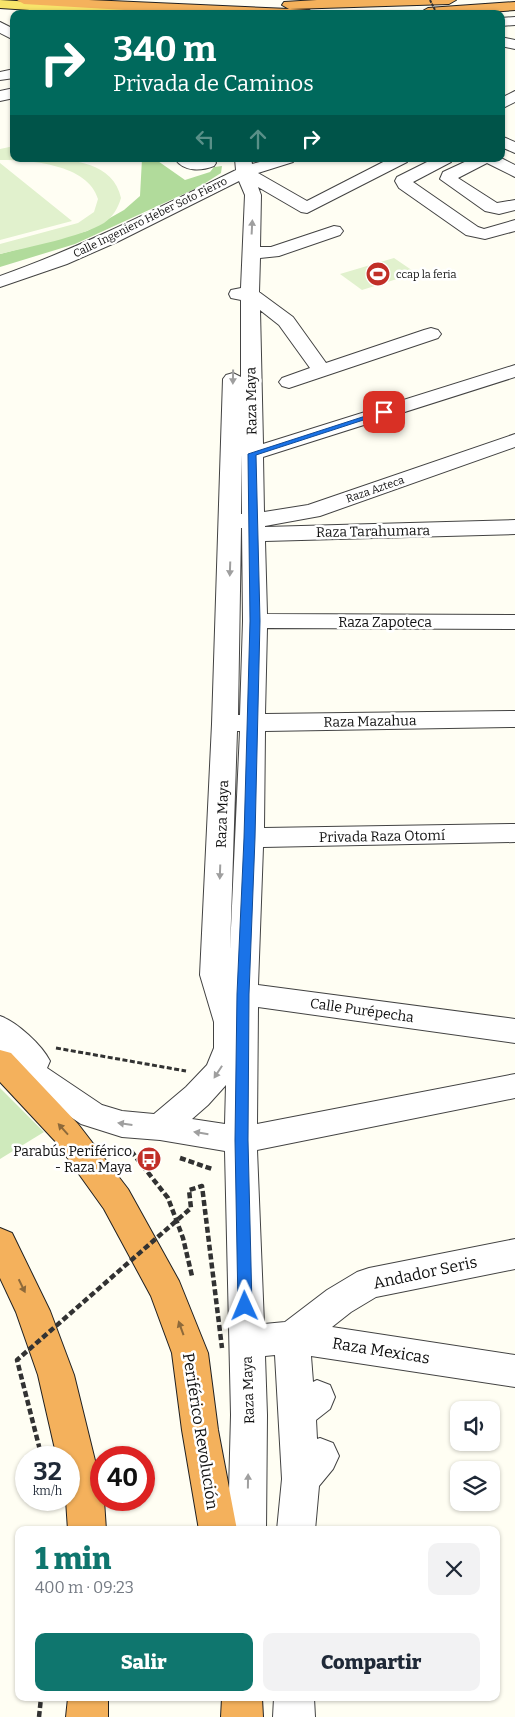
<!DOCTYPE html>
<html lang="es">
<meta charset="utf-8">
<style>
:root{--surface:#fff;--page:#f2f2f3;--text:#1f2937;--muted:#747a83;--accent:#0f766e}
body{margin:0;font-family:Bitter,serif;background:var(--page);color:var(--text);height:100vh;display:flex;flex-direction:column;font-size:19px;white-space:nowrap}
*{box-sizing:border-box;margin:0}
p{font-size:16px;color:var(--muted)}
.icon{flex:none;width:28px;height:28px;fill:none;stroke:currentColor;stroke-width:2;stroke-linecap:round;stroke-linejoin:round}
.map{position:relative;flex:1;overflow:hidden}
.details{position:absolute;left:15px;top:1526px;width:485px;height:175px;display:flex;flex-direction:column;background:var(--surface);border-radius:10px;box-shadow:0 1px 4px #0004}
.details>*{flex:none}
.top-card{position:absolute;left:10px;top:10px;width:495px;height:152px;border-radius:10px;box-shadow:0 1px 4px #0004;background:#00695c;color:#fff;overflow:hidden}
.fabs{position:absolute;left:450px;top:1401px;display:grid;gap:10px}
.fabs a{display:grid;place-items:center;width:50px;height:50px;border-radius:10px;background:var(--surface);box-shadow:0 1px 4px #0004;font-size:25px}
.speed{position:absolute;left:15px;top:1446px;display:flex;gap:10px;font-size:25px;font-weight:700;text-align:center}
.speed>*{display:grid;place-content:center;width:65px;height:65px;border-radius:50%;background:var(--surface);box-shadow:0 1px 4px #0004;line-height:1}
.speed small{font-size:12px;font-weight:400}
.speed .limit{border:8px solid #d22;background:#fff;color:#111}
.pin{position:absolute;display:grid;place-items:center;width:42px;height:42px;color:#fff;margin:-21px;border-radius:10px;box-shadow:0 2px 8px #0006}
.me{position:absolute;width:55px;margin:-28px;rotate:359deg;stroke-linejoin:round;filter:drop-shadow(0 0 4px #0008)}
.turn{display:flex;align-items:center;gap:18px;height:105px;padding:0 20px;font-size:22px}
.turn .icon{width:65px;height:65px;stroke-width:2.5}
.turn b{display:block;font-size:35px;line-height:42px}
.lanes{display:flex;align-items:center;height:48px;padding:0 20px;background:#0003;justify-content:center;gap:25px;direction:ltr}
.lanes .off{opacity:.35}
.round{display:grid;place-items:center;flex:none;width:52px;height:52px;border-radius:10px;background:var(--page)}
.summary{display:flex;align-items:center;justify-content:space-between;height:85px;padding:0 20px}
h1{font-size:30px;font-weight:800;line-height:38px;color:var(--accent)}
.button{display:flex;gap:10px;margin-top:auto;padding:10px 20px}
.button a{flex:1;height:58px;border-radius:10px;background:var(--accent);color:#fff;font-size:20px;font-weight:800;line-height:58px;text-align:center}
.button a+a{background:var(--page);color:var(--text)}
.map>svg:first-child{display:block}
.green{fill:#cfeabc}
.forest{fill:#b1db9b}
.pitch{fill:#e1f1cd}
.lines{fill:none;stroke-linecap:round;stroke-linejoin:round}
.minor-casing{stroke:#434343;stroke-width:2}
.major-casing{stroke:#212121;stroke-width:2}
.highway-casing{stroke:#212121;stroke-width:2}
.path-far1{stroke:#323232;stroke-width:3;stroke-dasharray:5 2.5;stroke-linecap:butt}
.path{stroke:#323232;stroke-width:4.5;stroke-dasharray:6 3;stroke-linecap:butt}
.minor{fill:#fff;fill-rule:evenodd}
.major{fill:#f8e46a;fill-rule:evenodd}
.highway{fill:#f4b15c;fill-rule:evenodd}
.path-bridge-far1{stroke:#323232;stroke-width:2;stroke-dasharray:3 1;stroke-linecap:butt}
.path-bridge{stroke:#323232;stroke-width:4.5;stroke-dasharray:6 3;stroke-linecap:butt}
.oneway{fill:#9f9f9f}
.oneway2{fill:#8d693a}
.route{fill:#1a73e8;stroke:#114b97}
.labels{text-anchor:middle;stroke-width:5;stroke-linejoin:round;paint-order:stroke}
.far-street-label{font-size:11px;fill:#101010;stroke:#fff}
.far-poi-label{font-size:11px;fill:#101010;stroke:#fff;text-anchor:start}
.street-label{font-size:14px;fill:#101010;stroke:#fff}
.poi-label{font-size:14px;fill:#101010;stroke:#fff;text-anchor:end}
.near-street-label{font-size:16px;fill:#101010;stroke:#fff}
</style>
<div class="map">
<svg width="515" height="1717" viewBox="0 0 515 1717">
<rect width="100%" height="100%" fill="#fffef3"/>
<!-- green -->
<path class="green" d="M0 1088 44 1132 0 1159Z"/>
<!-- forest -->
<path class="forest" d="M142 159H155L185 180 210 172 214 167 222 166 221 173 199 187 75 244 0 267V254L87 231 124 210 140 196Z"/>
<!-- pitch -->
<path class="pitch" d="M14 146V159C48 159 112 153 121 198 118 208 113 217 104 223 81 237 28 247 0 254V244L78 223 94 212 98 199C88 164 30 160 0 160V149Z
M0 163 72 221 0 240Z
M394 258 416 273 362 290 340 274Z"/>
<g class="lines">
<defs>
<path id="minor" d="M31 1 36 2 50 14H34L24 5Z
M515 17V25L501 26V18Z
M0 22 14 29V40L0 33Z
M501 37 515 40V49L501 46Z
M14 69V78L0 80V72Z
M14 88V98L0 101V91Z
M515 91V102L501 109V98Z
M501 136 515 142V153L501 147Z
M501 158 515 165V177L487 163 458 178 497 203 515 200V210L499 214 485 211 440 179 443 172 471 159Z
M175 159H214L216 163 214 166C201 171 184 172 175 159Z
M235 159H251L252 164 271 159H295L293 162 258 173 307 201 389 159H409L407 162 307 213 301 212 258 187 261 195 260 247H271L334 226 340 227 343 231 340 235 279 256 260 258 259 292 293 317 326 363 424 330 431 328 438 330 441 334 438 338 289 388 282 386 279 382 282 378 310 368 279 325 260 310 263 444 515 365V377L263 457 264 512 308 505 515 434V447L320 516 265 526V527L515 520V534L265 541 267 614 515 615V629L267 628 265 714 515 711V727L265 731 264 828 515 824V842L263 847 258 985 515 1019V1043L258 1007 257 1124 515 1074V1098L257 1150 264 1324 285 1322 327 1290 357 1272 369 1268 515 1239V1269L376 1297 351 1312 332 1327 515 1355V1387L311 1356 313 1382 317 1380 330 1385 335 1397 330 1409 316 1420 317 1439 320 1438 333 1443 339 1456 333 1469 319 1486 315 1530H277L282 1479 275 1355 265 1356 267 1415 266 1530H228L231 1415 225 1151 160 1140 122 1137 81 1124 0 1069V1016C17 1022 42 1045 50 1061L47 1068 102 1105 122 1111 154 1114 186 1087 207 1065 214 1048V1022L200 975 212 724 223 379 226 375 233 373 241 377V300L231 298 229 294 231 290 241 288 245 195 239 181 117 242 67 264 0 287V276C82 247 158 208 236 170ZM242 454V514H241ZM241 528H242L243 621 240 715H238ZM237 731H240L230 950ZM226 1085 225 1124 192 1119 208 1105Z
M433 159H453L451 162 413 182 478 227 484 229 515 220V231L485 239 466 235 399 188 395 181 397 177Z
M274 1698H314L315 1717H273Z"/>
<path id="major" d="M0 0 163 10 170 14H91L0 8Z"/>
<path id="highway" d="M17 0H89L289 9 282 5 284 2 317 0H456L449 4 290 9 309 10 316 14H192L24 4Z
M515 2V10L463 14H422L421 12 428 8Z
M0 1050 11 1053 78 1124 128 1189 179 1281 208 1353 218 1430 237 1530H199L182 1430 172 1353 151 1296 104 1209 56 1142 0 1082Z
M0 1228 12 1233 50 1311 74 1375 101 1485V1500H104L106 1530H68L66 1500H69V1458H57L38 1375 16 1312 0 1278Z
M68 1698H108V1717H66Z
M222 1698H262L263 1717H221Z"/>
</defs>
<!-- minor casing -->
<use href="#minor" class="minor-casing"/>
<!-- major casing -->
<use href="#major" class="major-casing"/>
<!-- highway casing -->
<use href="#highway" class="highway-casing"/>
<!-- path-far1 -->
<path class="path-far1" d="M56 1048 186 1071"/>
<!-- path -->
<path class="path" d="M131 1151 168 1198 183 1238 192 1276
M180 1158 212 1169
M39 1717 41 1698"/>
<!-- minor -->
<use href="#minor" class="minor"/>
<!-- major -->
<use href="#major" class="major"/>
<!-- highway -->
<use href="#highway" class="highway"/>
<!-- path-bridge-far1 -->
<path class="path-bridge-far1" d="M430 0 437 14"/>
<!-- path-bridge -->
<path class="path-bridge" d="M42 1458 17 1360 191 1208 189 1190 202 1186 222 1348"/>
</g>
<!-- one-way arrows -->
<defs><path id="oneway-solid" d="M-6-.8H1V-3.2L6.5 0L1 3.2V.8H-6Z" transform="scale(1.25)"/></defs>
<g class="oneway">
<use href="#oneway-solid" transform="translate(252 227) rotate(-87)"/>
<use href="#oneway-solid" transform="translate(233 377) rotate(91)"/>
<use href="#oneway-solid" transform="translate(230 569) rotate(92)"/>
<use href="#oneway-solid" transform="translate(220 872) rotate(92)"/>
<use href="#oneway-solid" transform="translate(218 1072) rotate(123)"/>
<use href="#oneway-solid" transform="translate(125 1124) rotate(-172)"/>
<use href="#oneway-solid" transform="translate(201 1133) rotate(-171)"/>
<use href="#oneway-solid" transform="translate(248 1481) rotate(-89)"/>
</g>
<g class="oneway2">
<use href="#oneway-solid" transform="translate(63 1129) rotate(-132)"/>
<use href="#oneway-solid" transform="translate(22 1286) rotate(64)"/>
<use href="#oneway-solid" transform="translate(181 1328) rotate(-110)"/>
</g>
<!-- route -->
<path class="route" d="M381 411 388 412 256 455 260 621 255 838 249 994 248 1140 252 1306 250 1310 245 1312 240 1310 238 1306 235 1140 237 994 244 838 250 621 248 454Z"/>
<!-- icons -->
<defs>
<symbol id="stadium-disc" viewBox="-11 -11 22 22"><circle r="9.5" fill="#c12f27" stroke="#fff"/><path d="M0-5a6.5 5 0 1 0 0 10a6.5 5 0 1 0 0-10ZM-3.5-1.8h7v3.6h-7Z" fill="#fff"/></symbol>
<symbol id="bus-disc" viewBox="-11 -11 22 22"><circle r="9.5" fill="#c12f27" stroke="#fff"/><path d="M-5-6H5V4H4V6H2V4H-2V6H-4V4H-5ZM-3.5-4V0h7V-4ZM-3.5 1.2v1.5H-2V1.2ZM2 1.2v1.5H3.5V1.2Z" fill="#fff"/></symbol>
</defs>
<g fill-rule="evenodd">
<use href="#stadium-disc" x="364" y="260" width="28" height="28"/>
<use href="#bus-disc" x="135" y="1145" width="28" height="28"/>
</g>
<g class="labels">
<!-- far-street labels -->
<g class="far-street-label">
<text transform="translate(150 217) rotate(-26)" y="4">Calle Ingeniero Heber Soto Fierro</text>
<text transform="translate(375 489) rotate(-19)" y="4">Raza Azteca</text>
</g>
<!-- far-poi labels -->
<g class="far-poi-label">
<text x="396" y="278">ccap la feria</text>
</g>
<!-- street labels -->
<g class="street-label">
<text transform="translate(251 401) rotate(-91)" y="5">Raza Maya</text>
<text transform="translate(373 531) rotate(-1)" y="5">Raza Tarahumara</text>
<text x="385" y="627">Raza Zapoteca</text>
<text transform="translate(370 721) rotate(-1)" y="5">Raza Mazahua</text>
<text transform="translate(222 814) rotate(-88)" y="5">Raza Maya</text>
<text transform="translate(382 836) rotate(-1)" y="5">Privada Raza Otomí</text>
<text transform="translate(362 1010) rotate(8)" y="5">Calle Purépecha</text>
<text transform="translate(248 1390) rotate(-92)" y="5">Raza Maya</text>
</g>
<!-- poi labels -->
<g class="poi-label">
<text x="132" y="1156">Parabús Periférico<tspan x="132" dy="16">- Raza Maya</tspan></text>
</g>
<!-- near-street labels -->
<g class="near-street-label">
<text transform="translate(425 1272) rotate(-12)" y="6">Andador Seris</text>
<text transform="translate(381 1350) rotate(9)" y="6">Raza Mexicas</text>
<text transform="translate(201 1431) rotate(81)" y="6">Periférico Revolución</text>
</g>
</g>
</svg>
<div class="fabs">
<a><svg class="icon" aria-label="sound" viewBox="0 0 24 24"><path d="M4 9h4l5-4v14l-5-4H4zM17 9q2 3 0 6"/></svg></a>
<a><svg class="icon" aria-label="layers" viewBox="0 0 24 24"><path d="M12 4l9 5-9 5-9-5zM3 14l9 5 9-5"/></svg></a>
</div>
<div class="speed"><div>32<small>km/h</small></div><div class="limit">40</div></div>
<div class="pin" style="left:384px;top:412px;background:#d93025"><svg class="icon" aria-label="arrive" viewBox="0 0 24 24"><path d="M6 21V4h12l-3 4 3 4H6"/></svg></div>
<svg class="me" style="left:245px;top:1306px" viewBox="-20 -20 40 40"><path d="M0-17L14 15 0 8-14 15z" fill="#1a73e8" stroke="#fff" stroke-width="4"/></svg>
<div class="top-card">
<div class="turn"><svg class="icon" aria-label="right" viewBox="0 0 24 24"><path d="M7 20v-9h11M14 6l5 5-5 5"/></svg><div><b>340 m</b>Privada de Caminos</div></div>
<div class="lanes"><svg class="icon off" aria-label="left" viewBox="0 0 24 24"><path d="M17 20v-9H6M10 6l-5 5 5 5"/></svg><svg class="icon off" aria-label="ahead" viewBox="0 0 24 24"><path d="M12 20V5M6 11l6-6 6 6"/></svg><svg class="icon" aria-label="right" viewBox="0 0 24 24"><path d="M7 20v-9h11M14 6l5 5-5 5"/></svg></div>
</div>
<section class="details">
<div class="summary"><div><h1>1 min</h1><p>400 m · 09:23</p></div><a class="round"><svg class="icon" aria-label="close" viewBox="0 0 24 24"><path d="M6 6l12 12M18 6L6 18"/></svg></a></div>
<div class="button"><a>Salir</a><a>Compartir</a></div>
</section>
</div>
